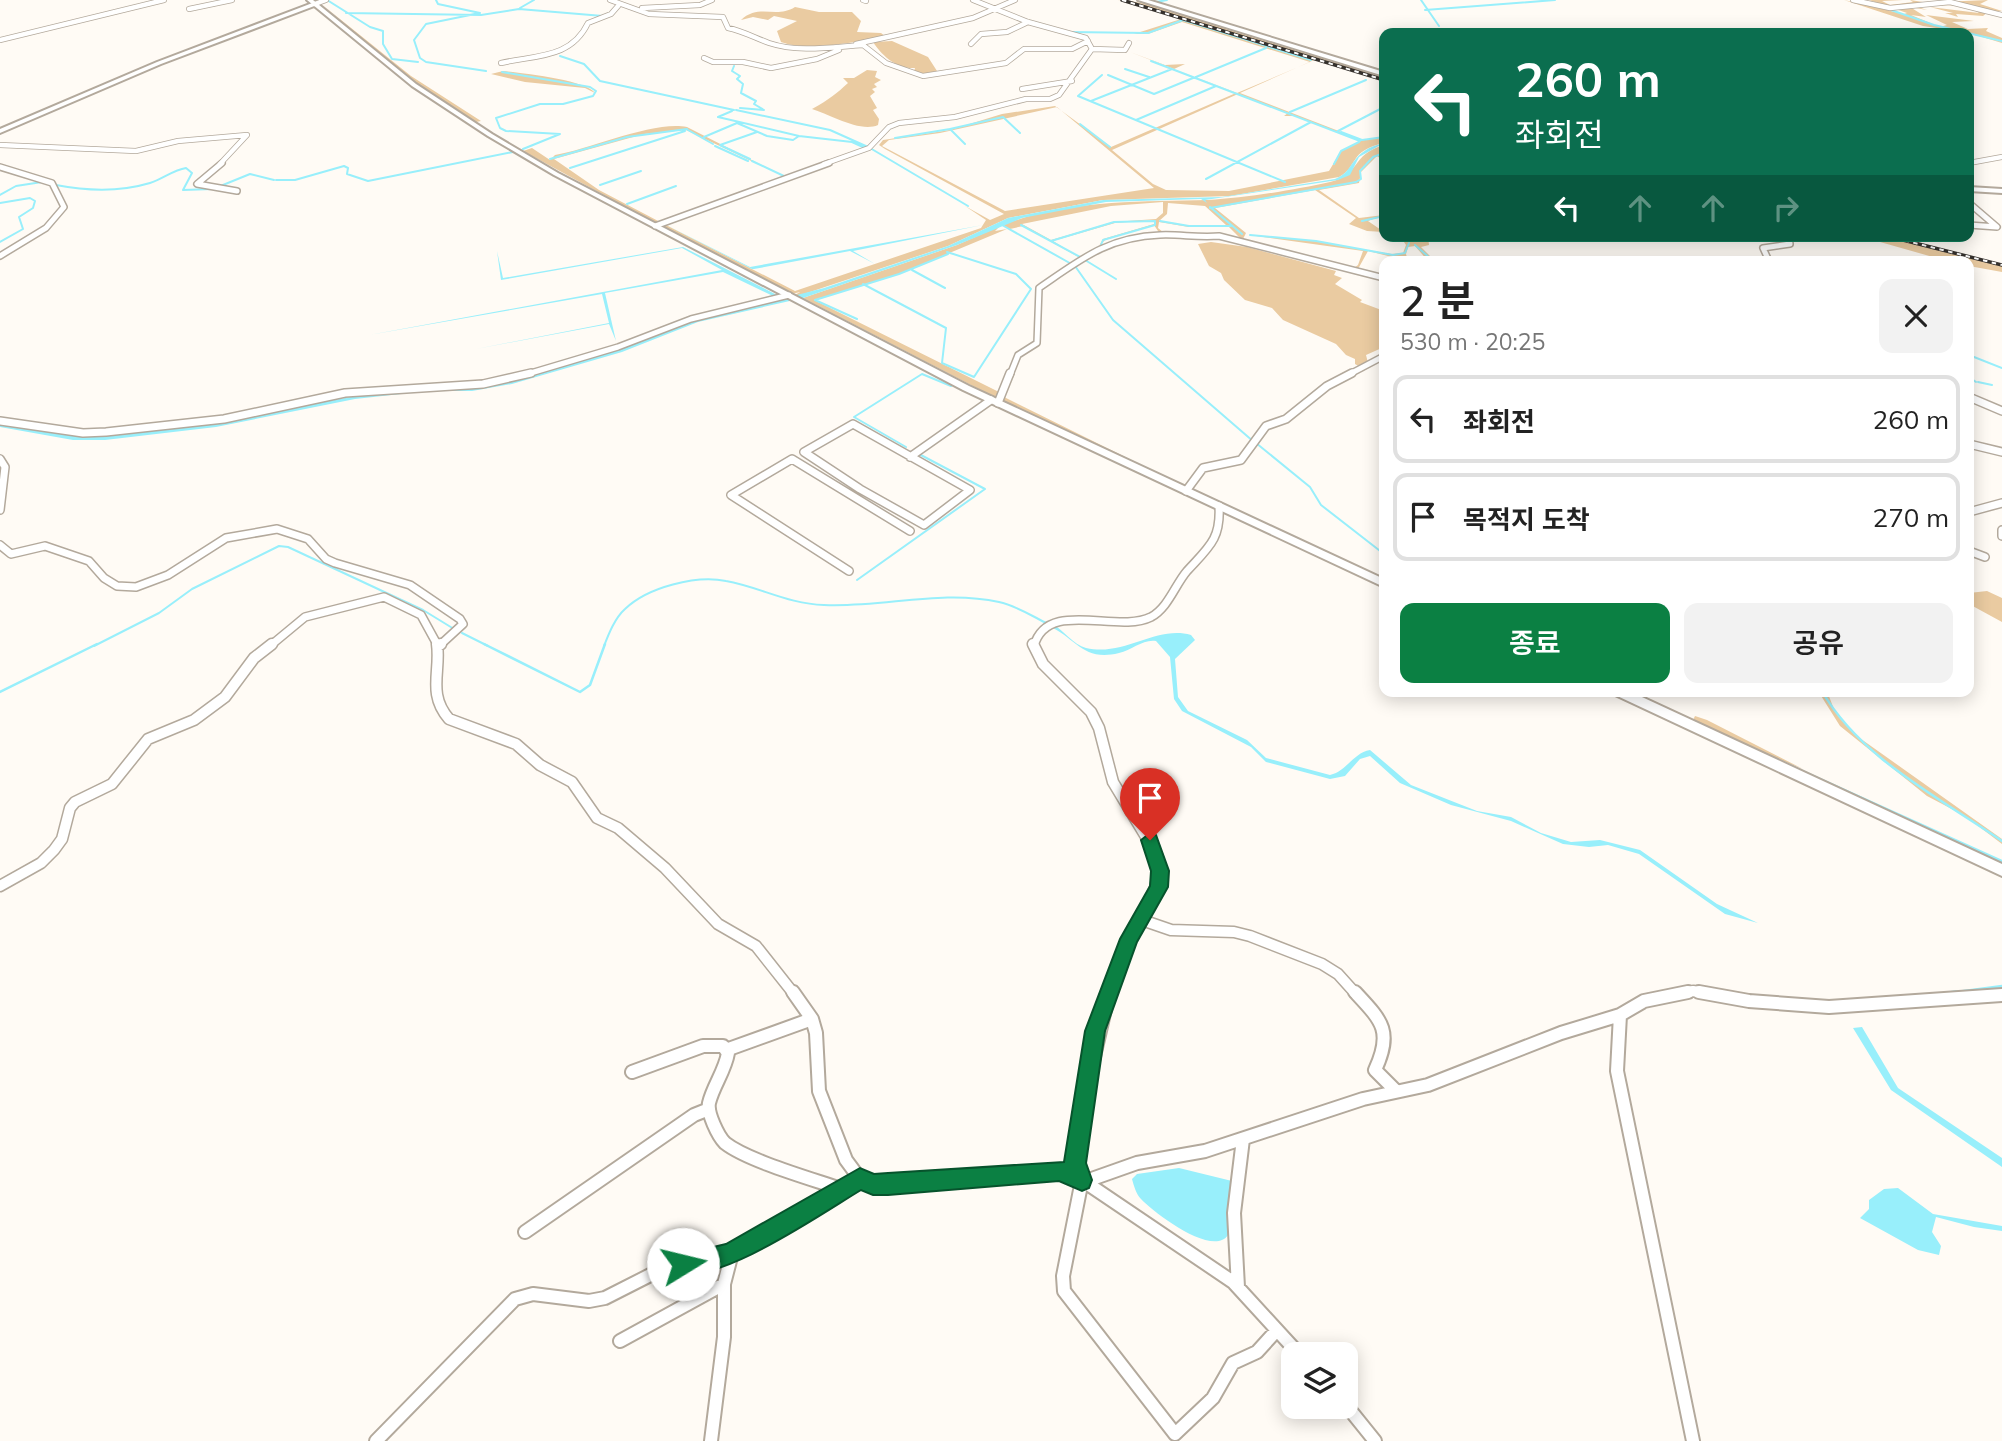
<!DOCTYPE html>
<html lang="ko">
<meta charset="utf-8">
<style>
:root{--surface:#fff;--page:#f2f2f2;--text:#222;--muted:#767676;--line:#e0e0e0;--accent:#0b8043}
body{margin:0;font-family:Mulish,"Noto Sans KR",sans-serif;background:var(--page);color:var(--text);height:100vh;display:flex;flex-direction:column;font-size:26px;white-space:nowrap}
*{box-sizing:border-box;margin:0}
p{font-size:23px;color:var(--muted)}
.icon{flex:none;width:38px;height:38px;fill:none;stroke:currentColor;stroke-width:2;stroke-linecap:round;stroke-linejoin:round}
.map{position:relative;flex:1;overflow:hidden}
.drawer{position:absolute;left:1379px;top:256px;width:595px;height:441px;display:flex;flex-direction:column;background:var(--surface);border-radius:14px;box-shadow:0 4px 18px #0003}
.drawer>*{flex:none}
.top-card{position:absolute;left:1379px;top:28px;width:595px;height:214px;border-radius:14px;box-shadow:0 4px 18px #0003;background:#0b6e4f;color:#fff;overflow:hidden}
.buttons{position:absolute;left:1281px;top:1342px;display:grid;gap:14px}
.buttons a{display:grid;place-items:center;width:77px;height:77px;border-radius:14px;background:var(--surface);box-shadow:0 4px 18px #0003;font-size:35px}
.pin{position:absolute;display:grid;place-items:center;width:60px;height:60px;color:#fff;margin:-72px -30px;border-radius:50% 50% 50% 0;rotate:-45deg;box-shadow:0 0 7px #0007}
.pin .icon{rotate:45deg}
.me{position:absolute;width:77px;margin:-38px;rotate:81deg;stroke-linejoin:round;filter:drop-shadow(0 0 5px #0008)}
.turn{display:flex;align-items:center;gap:24px;height:147px;padding:0 21px;font-size:32px}
.turn .icon{width:91px;height:91px;stroke-width:2.5}
.turn b{display:block;font-size:49px;line-height:60px}
.lanes{display:flex;align-items:center;height:66px;padding:0 21px;background:#0003;justify-content:center;gap:35px;direction:ltr}
.lanes .off{opacity:.35}
.round{display:grid;place-items:center;flex:none;width:74px;height:74px;border-radius:14px;background:var(--page)}
.head{display:flex;align-items:center;justify-content:space-between;height:119px;padding:0 21px}
h1{font-size:42px;font-weight:600;line-height:52px}
.cta{display:flex;gap:14px;margin-top:auto;padding:14px 21px}
.cta a{flex:1;height:80px;border-radius:14px;background:var(--accent);color:#fff;font-size:28px;font-weight:600;line-height:80px;text-align:center}
.cta a+a{background:var(--page);color:var(--text)}
ul{padding:0;list-style:none}
li{display:flex;align-items:center;gap:21px;height:88px;margin:0 14px 10px;padding:0 7px;border:4px solid var(--line);border-radius:14px}
li div{flex:1}
li b{display:block;font-size:26px}
li em{font-style:normal}
.map>svg:first-child{display:block}
.green{fill:#eacba1;fill-rule:evenodd}
.water{fill:#98effb}
.lines{fill:none;stroke-linecap:round;stroke-linejoin:round}
.stream-far2{stroke:#98effb;stroke-width:2}
.stream-far1{stroke:#98effb;stroke-width:2.5}
.stream{stroke:#98effb;stroke-width:3.5}
.minor-far4-casing{stroke:#b3a99c;stroke-width:6}
.minor-far3-casing{stroke:#b3a99c;stroke-width:8}
.minor-far2-casing{stroke:#b3a99c;stroke-width:10}
.minor-far1-casing{stroke:#b3a99c;stroke-width:13}
.minor-casing{stroke:#b3a99c;stroke-width:16}
.tertiary-casing{stroke:#b3a99c;stroke-width:4}
.secondary-casing{stroke:#b3a99c;stroke-width:4}
.primary-casing{stroke:#b3a99c;stroke-width:4}
.minor-far4{stroke:#fff;stroke-width:4.5}
.minor-far3{stroke:#fff;stroke-width:5}
.minor-far2{stroke:#fff;stroke-width:7}
.minor-far1{stroke:#fff;stroke-width:10}
.minor{stroke:#fff;stroke-width:12}
.tertiary{fill:#fff;fill-rule:evenodd}
.secondary{fill:#fff;fill-rule:evenodd}
.primary{fill:#fff;fill-rule:evenodd}
.rail-casing{stroke:#35312d;stroke-width:3.5}
.rail{stroke:#fff;stroke-width:2;stroke-dasharray:4.5;stroke-linecap:butt}
.route{fill:#0b8043;stroke:#07532c;stroke-width:2}
</style>
<div class="map">
<svg width="2002" height="1441" viewBox="0 0 2002 1441">
<rect width="100%" height="100%" fill="#fffbf5"/>
<!-- green -->
<path class="green" d="M1117 0 1145 7 1384 81 1314 60 1240 93 1362 140 1384 137V143C1348 151 1359 166 1339 177L1230 196 1103 200 1008 218 948 246 798 296 795 295 800 292 792 294 660 226 664 224 795 291 981 228 986 220 965 206 990 220 1004 214 885 149 879 145 883 140 950 130 1002 114 1055 106 1111 147 1236 93 1130 52 1165 65 1185 64 1174 69 1237 93 1310 62 1182 22 1148 34H1134L1181 19ZM1238 94 1288 113 1284 116H1295L1360 141 1341 151 1329 171 1229 191 1166 190 1153 184 1112 150ZM1057 107 1154 188 1005 211 882 146 889 140 940 133Z
M1125 0 1162 7 1384 76V80Z
M1844 0 1904 14 1907 13 1869 0H1903L1882 1 1890 5 1913 2 1910 0 1923 2 1916 3 1988 0 1980 4 2002 11 1988 12 1983 16 1956 14 1958 17 1945 13H1953L1930 7 1979 13C1964 3 1936 5 1918 7L1927 10 1910 7 1926 17 1911 15 1940 27 1947 25 1926 15 1974 21 1952 22 1968 29 1988 28 1986 31 2002 38V43L1969 33 1923 26Z
M320 3 411 76 481 121 476 122 405 75Z
M795 7 819 12H852L861 21 857 32 881 33 885 36C857 42 808 52 781 42L777 31 797 21 774 16 768 20 753 17 741 20C759 3 776 19 795 7Z
M892 41 928 57 937 71 921 75 914 71 915 68C895 69 881 54 873 42Z
M867 70 877 71 875 77 881 80 874 84 877 87 872 89 875 92 870 96 877 108 873 110 879 119 878 125C860 133 829 114 812 109 830 99 837 93 848 83L843 78H854Z
M503 71C523 73 586 80 595 93L585 88 525 82 491 74Z
M687 127 785 177 686 130 644 134 554 159 599 190 662 223 657 224 523 151 532 148 550 160 555 155C590 149 655 120 687 127Z
M1384 145V154L1379 156 1384 161 1377 156 1361 172 1359 183 1319 190 1359 218 1384 215 1368 221 1384 232 1367 231 1349 224 1356 218 1315 190 1215 208 1246 233 1243 239 1160 234 1154 225 1105 240 1099 246 1103 239 1154 224V220L1115 223 1053 241 1082 259 1023 226 1010 229 1003 225C1069 199 1140 202 1208 200 1245 198 1294 190 1330 182 1361 175 1350 155 1384 145ZM1163 202V213L1156 219 1113 222 1051 240 1022 224 1111 206ZM1168 203 1205 206 1226 225 1188 226 1159 221 1167 214ZM1159 222 1189 227 1228 226 1240 238 1164 233 1158 228Z
M1000 226 995 231 1007 229 899 274 814 300 999 392 996 398 803 298 957 245Z
M1249 235 1314 241 1391 254 1403 253 1406 245 1400 236H1428L1429 245 1421 247 1433 259 1428 261 1415 246 1408 247 1406 254 1408 261 1368 251 1358 269 1384 276 1309 259 1246 240 1354 268 1358 265 1363 251Z
M1859 236H1885L2002 266V272L1969 266V261H1947Z
M1211 242 1247 247 1336 271 1334 275 1342 278 1335 284 1362 300 1360 302 1384 311V347L1366 355 1368 363 1360 367 1355 364V359L1346 355 1336 344 1283 320 1272 308 1245 300 1224 280 1221 273 1209 266 1198 244Z
M1002 396 1186 487 1002 401Z
M1987 591 2002 598V622L1969 604V593Z
M1623 691H1633L1693 720 1695 716 1707 720 1803 769 1776 758 1780 762 1867 801Z
M1818 691H1827L1835 712 1854 734 2002 839V844L1965 816 1927 796 1840 726Z"/>
<!-- water -->
<path class="water" d="M1384 143 1359 157 1350 175 1338 180 1205 200 1207 203 1201 199 1106 202 1022 218 957 245 803 298 698 322 622 352 512 384 472 391H428L355 399 216 427 105 440H73L0 427V424L77 436 218 422 361 395 506 383 623 348 688 323 824 288 948 246 1008 218 1103 200 1222 197 1335 179C1356 171 1349 151 1384 143Z
M664 224 750 267 983 225 853 251 875 264 850 251 754 269H752Z
M683 247 777 295 773 296 723 272 605 293 616 341 609 324 476 349 609 323 602 294 369 335 722 270 682 248 501 280 497 251 503 278Z
M1051 623C1064 630 1073 645 1086 648 1125 657 1156 625 1191 635L1195 640 1175 659 1178 697 1188 711 1247 740 1266 758 1330 775C1347 771 1353 753 1370 750L1411 785 1477 811 1511 817 1541 833 1571 842 1600 840 1640 850 1717 904 1758 923 1725 914 1639 854 1608 845 1589 847 1563 844 1511 821 1451 805 1400 783 1370 756 1360 759 1345 776 1330 779 1266 762 1251 747 1182 711 1174 699 1170 657 1156 641C1143 639 1132 650 1119 653 1083 662 1076 638 1049 626Z
M1862 1027 1898 1088 2002 1158V1167L1891 1090 1853 1028Z
M1179 1168 1232 1181C1232 1196 1236 1222 1228 1235 1213 1258 1153 1212 1141 1199 1136 1194 1134 1186 1132 1179L1137 1174Z
M1898 1188 1933 1214 2002 1226V1231L1974 1227 1936 1217 1932 1232 1941 1246 1939 1255 1918 1250 1860 1218 1869 1209V1200L1884 1189Z"/>
<g class="lines">
<!-- stream-far2 -->
<path class="stream-far2" d="M327 0 370 27 383 31V44L392 59 418 62
M436 0 438 4 480 13 426 24 414 40 420 58 426 62 486 71
M1421 0 1439 26
M1156 2 1167 0
M520 8 534 0
M1425 10 1555 0
M1891 10 1934 25 2002 41
M346 13 481 15 519 9 603 16
M1069 32 1148 33 1183 20 1311 60
M560 56 584 64 600 81 734 110
M1151 61 1360 141
M734 66 732 71 740 76 737 79 743 84 741 93 756 101 754 104 764 110 740 108
M1125 69 1149 77
M502 72 590 87 596 91 593 96 563 104H540L496 118 500 128 506 131 560 134 523 149
M1102 75 1078 96 1285 182
M1108 75 1154 94 1193 78
M1196 77 1266 48
M1091 101 1172 69
M736 110 830 130
M732 111 718 117 799 136 852 142 865 148
M1290 112 1366 80
M1136 120 1216 86
M1080 124 1110 147
M950 129 1003 117 1020 133
M688 130 713 144
M830 130 868 147
M1338 131 1384 107
M1341 132 1362 140 1384 137
M704 137 737 123 767 136 793 140 799 136
M895 138 950 129 965 144
M715 146 748 161
M870 148 968 206
M550 159 627 137 687 129
M750 159 720 145 757 132
M752 161 786 177
M1334 164 1341 151 1359 142
M570 168 685 131
M1206 179 1311 122
M276 180H295L344 166 348 168 347 174 368 181 513 152
M56 185C87 191 120 192 150 183 163 179 173 170 186 168L192 173 183 190 212 189
M600 185 641 171
M218 187 250 174 274 180
M0 195 16 186 42 182
M0 203 30 198 35 201 33 208 19 217 23 229 0 242
M627 204 676 186
M1210 207 1242 234
M1210 208 1356 182 1361 179 1360 171 1373 157 1384 153
M1160 221 1189 226H1231
M1362 221 1384 216
M1002 225 1075 266 1113 320 1254 442
M1021 225 1082 258
M1250 235 1316 241 1393 255 1405 253 1409 243
M1051 241 1114 222 1155 221
M1101 245 1103 240 1155 225V221
M1415 245 1431 259
M1085 260 1116 279
M912 270 945 288
M863 284 946 328 942 363 974 377 1031 289 1016 274 947 252
M857 319 815 300 899 274 948 254
M1969 355 2002 368
M1969 377 1976 382
M1978 382 1992 385
M1256 443 1310 487 1321 505 1384 554
M906 447 854 417 922 374 951 386
M857 580 985 489 919 454
M462 633 488 646
M94 646 159 613 192 589 279 546 288 547 423 610 454 629
M604 646C609 633 615 618 625 609 648 587 696 575 726 581 760 587 788 604 824 605 883 608 941 589 999 602 1017 606 1032 616 1048 624"/>
<!-- stream-far1 -->
<path class="stream-far1" d="M484 644 580 692 590 685 605 644
M1822 691C1860 758 1940 798 2002 841
M0 692 97 644
M1780 761 2002 861
M1949 993 2002 986"/>
<!-- stream -->
<path class="stream" d="M1949 993 1956 992"/>
<defs>
<path id="minor-far4" d="M610 0 649 14 723 17 728 28C743 31 755 38 769 43 799 53 832 47 863 45L886 63 923 76 1006 63 1024 49H1072L1088 41
M863 0 866 1
M1853 0 1890 8 1950 2 2002 15
M315 4 326 0
M642 8 700 5 712 0
M189 9 232 0
M0 40 164 0
M856 44 973 18 1015 0
M971 44 981 34 1007 32 1028 22
M1092 49 1125 50 1129 43
M704 58 713 62H743L771 68 817 59 839 50
M501 63C535 55 571 59 588 23L611 14 618 6
M1022 89 1072 81
M0 145 136 151 178 141 247 135 220 164
M1969 163 2002 157
M824 164 869 148 889 127 899 123 955 117 1026 99H1050L1059 95 1092 49 1086 38 1028 22 973 0"/>
<path id="minor-far3" d="M222 163 197 184 237 191
M0 167 52 183 64 207 46 228 0 256
M1969 203 1997 227 1969 225
M655 226 829 163
M1769 261 1763 248 1790 244 1789 236
M524 375 618 347 691 319 789 295
M1010 375 1018 355 1037 343 1039 288C1080 260 1107 237 1160 235 1180 234 1198 238 1219 236L1384 278
M1348 375 1384 356"/>
<path id="minor-far2" d="M1969 397 2002 411
M998 403 1010 373
M0 421 83 433 106 432 224 419 345 393 483 384 531 373
M853 424 970 490 924 525 860 489 804 452Z
M1969 444 2002 452
M910 457 991 400
M0 459 5 467 0 510
M1186 491 1203 468 1241 460 1266 426 1286 419 1327 386 1352 373
M1969 512 2002 503
M2002 530V536
M0 545 11 554 45 546 89 561 104 578 117 586 136 587 168 575 226 538 277 529 308 539 326 559 335 563 410 585 460 619 463 624 439 646
M1969 551 1985 557
M849 571 731 495 792 459 910 531
M270 646 305 617 384 597 421 615 438 646
M1034 646C1047 598 1117 634 1151 617 1168 608 1175 585 1187 571 1209 547 1221 539 1219 506"/>
<path id="minor-far1" d="M437 644C441 671 427 694 449 719L516 744 540 765 572 782 597 818 618 828 665 868 718 924 756 946 794 994
M1033 644 1043 664 1091 712 1099 728 1113 782 1157 855C1164 888 1143 908 1130 937 1122 955 1115 975 1108 994
M438 646 441 644
M0 886 41 863 54 850 62 839 70 808 75 802 112 784 148 739 194 720 225 697 254 658 272 644
M1139 919 1171 930 1234 932 1250 936 1322 964 1338 974 1356 994
M1679 994 1693 991 1709 994"/>
<path id="minor" d="M793 992 812 1019 816 1033 819 1091 846 1160 860 1179 873 1184 1060 1170 1089 1180 1137 1163 1205 1151 1363 1099 1428 1085 1561 1033 1620 1015 1644 1001 1688 992
M1109 992 1083 1104 1075 1163 1082 1180 1233 1282 1299 1354
M1355 992C1382 1021 1393 1031 1375 1070L1396 1091
M1699 992 1749 1001 1829 1007 2002 995
M1620 1015 1617 1071 1693 1441
M726 1050 812 1019
M632 1072 703 1046H723L728 1053C725 1071 713 1086 709 1103 707 1113 718 1136 725 1143 748 1161 812 1179 841 1189
M1082 1180 1063 1276 1064 1291 1175 1434 1213 1398 1233 1363 1257 1352 1277 1330
M525 1232 694 1115 709 1109
M1238 1287 1234 1213 1243 1139
M620 1341 724 1284
M1346 1405 1375 1441
M376 1441 515 1299 533 1294 589 1301 605 1298 668 1266 702 1262 732 1253 860 1179
M711 1441 724 1337V1284L732 1253"/>
<path id="tertiary" d="M315 2 317 5 161 64 0 133V129L157 62Z"/>
<path id="secondary" d="M307 0H313L416 84 492 134 558 173 969 386 1384 579V587L963 390 554 175 488 136 412 86Z
M1611 691H1629L2002 864V876L1613 694Z"/>
<path id="primary" d="M1138 0H1148L1384 72V76Z
M1969 187 2002 189V193L1969 191Z"/>
</defs>
<!-- minor-far4 casing -->
<use href="#minor-far4" class="minor-far4-casing"/>
<!-- minor-far3 casing -->
<use href="#minor-far3" class="minor-far3-casing"/>
<!-- minor-far2 casing -->
<use href="#minor-far2" class="minor-far2-casing"/>
<!-- minor-far1 casing -->
<use href="#minor-far1" class="minor-far1-casing"/>
<!-- minor casing -->
<use href="#minor" class="minor-casing"/>
<!-- tertiary casing -->
<use href="#tertiary" class="tertiary-casing"/>
<!-- secondary casing -->
<use href="#secondary" class="secondary-casing"/>
<!-- primary casing -->
<use href="#primary" class="primary-casing"/>
<!-- minor-far4 -->
<use href="#minor-far4" class="minor-far4"/>
<!-- minor-far3 -->
<use href="#minor-far3" class="minor-far3"/>
<!-- minor-far2 -->
<use href="#minor-far2" class="minor-far2"/>
<!-- minor-far1 -->
<use href="#minor-far1" class="minor-far1"/>
<!-- minor -->
<use href="#minor" class="minor"/>
<!-- tertiary -->
<use href="#tertiary" class="tertiary"/>
<!-- secondary -->
<use href="#secondary" class="secondary"/>
<!-- primary -->
<use href="#primary" class="primary"/>
<defs>
<path id="rail" d="M1122 0 1384 80
M1887 236 2002 265"/>
</defs>
<!-- rail casing -->
<use href="#rail" class="rail-casing"/>
<!-- rail -->
<use href="#rail" class="rail"/>
</g>
<!-- route -->
<path class="route" d="M1150 833 1156 835 1169 871 1168 887 1137 942 1105 1031 1086 1163 1092 1180 1089 1188 1082 1191 1059 1181 888 1195H873L861 1190C824 1212 715 1288 675 1272L672 1264 675 1256 726 1244 860 1168 874 1174 888 1173 1064 1162 1085 1031 1120 939 1150 886 1151 871 1141 840Z"/>
</svg>
<div class="buttons">
<a><svg class="icon" aria-label="layers" viewBox="0 0 24 24"><path d="M12 4l9 5-9 5-9-5zM3 14l9 5 9-5"/></svg></a>
</div>
<div class="pin" style="left:1150px;top:840px;background:#d93025"><svg class="icon" aria-label="arrive" viewBox="0 0 24 24"><path d="M6 21V4h12l-3 4 3 4H6"/></svg></div>
<svg class="me" style="left:683px;top:1264px" viewBox="-20 -20 40 40"><circle r="19" fill="#fff"/><path d="M0-13L10 11 0 6-10 11z" fill="#0b8043"/></svg>
<div class="top-card">
<div class="turn"><svg class="icon" aria-label="left" viewBox="0 0 24 24"><path d="M17 20v-9H6M10 6l-5 5 5 5"/></svg><div><b>260 m</b>좌회전</div></div>
<div class="lanes"><svg class="icon" aria-label="left" viewBox="0 0 24 24"><path d="M17 20v-9H6M10 6l-5 5 5 5"/></svg><svg class="icon off" aria-label="ahead" viewBox="0 0 24 24"><path d="M12 20V5M6 11l6-6 6 6"/></svg><svg class="icon off" aria-label="ahead" viewBox="0 0 24 24"><path d="M12 20V5M6 11l6-6 6 6"/></svg><svg class="icon off" aria-label="right" viewBox="0 0 24 24"><path d="M7 20v-9h11M14 6l5 5-5 5"/></svg></div>
</div>
<section class="drawer">
<div class="head"><div><h1>2 분</h1><p>530 m · 20:25</p></div><a class="round"><svg class="icon" aria-label="close" viewBox="0 0 24 24"><path d="M6 6l12 12M18 6L6 18"/></svg></a></div>
<ul>
<li><svg class="icon" aria-label="left" viewBox="0 0 24 24"><path d="M17 20v-9H6M10 6l-5 5 5 5"/></svg><div><b>좌회전</b></div><em>260 m</em></li>
<li><svg class="icon" aria-label="arrive" viewBox="0 0 24 24"><path d="M6 21V4h12l-3 4 3 4H6"/></svg><div><b>목적지 도착</b></div><em>270 m</em></li>
</ul>
<div class="cta"><a>종료</a><a>공유</a></div>
</section>
</div>
